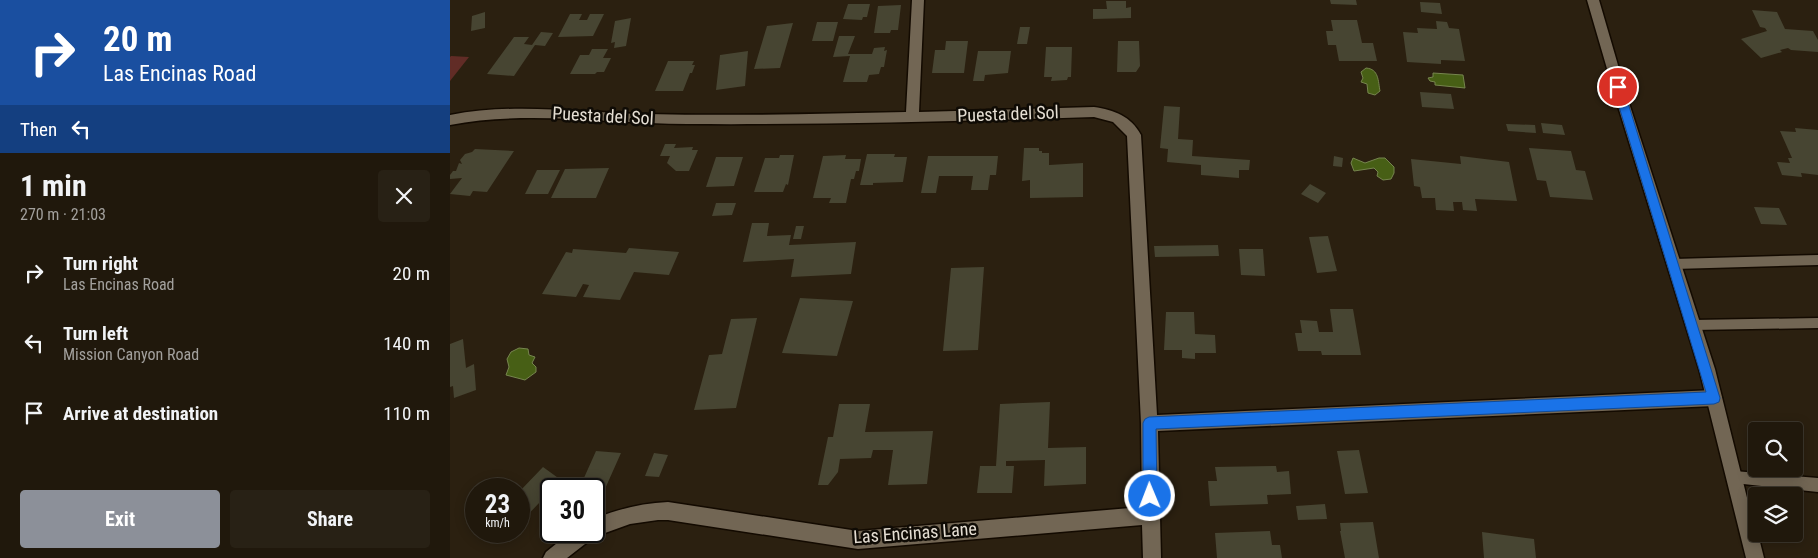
<!DOCTYPE html>
<meta charset="utf-8">
<style>
:root{--surface:#20180c;--page:#282115;--text:#f1f3f6;--muted:#a2a09d;--line:#3d372d;--accent:#8c9099}
body{margin:0;font-family:"Roboto Condensed",sans-serif;background:var(--page);color:var(--text);height:100vh;display:flex;flex-direction:column;font-size:19px;white-space:nowrap}
*{box-sizing:border-box;margin:0}
p{font-size:16px;color:var(--muted)}
.icon{flex:none;width:28px;height:28px;fill:none;stroke:currentColor;stroke-width:2;stroke-linecap:round;stroke-linejoin:round}
.map{position:relative;flex:1;overflow:hidden}
.details{display:flex;flex-direction:column;background:var(--surface);width:450px}
.details>*{flex:none}
.banner{background:#1a4fa0;color:#fff;overflow:hidden}
.controls{position:absolute;left:1298px;top:422px;display:grid;gap:10px}
.controls a{display:grid;place-items:center;width:55px;height:55px;border-radius:5px;background:var(--surface);box-shadow:0 2px 12px #0003,0 0 0 1px var(--line);font-size:25px}
.speed{position:absolute;left:15px;top:478px;display:flex;gap:10px;font-size:25px;font-weight:700;text-align:center}
.speed>*{display:grid;place-content:center;width:65px;height:65px;border-radius:50%;background:var(--surface);box-shadow:0 2px 12px #0003,0 0 0 1px var(--line);line-height:1}
.speed small{font-size:12px;font-weight:400}
.speed .limit{border:2px solid #111;border-radius:8px;background:#fff;color:#111}
.pin{position:absolute;display:grid;place-items:center;width:42px;height:42px;color:#fff;margin:-21px;border:2px solid #fff;border-radius:50%;box-shadow:0 1px 5px #0007}
.me{position:absolute;width:55px;margin:-28px;rotate:359deg;stroke-linejoin:round;filter:drop-shadow(0 0 4px #0008)}
.turn{display:flex;align-items:center;gap:18px;height:105px;padding:0 20px;font-size:22px}
.turn .icon{width:65px;height:65px;stroke-width:2.5}
.turn b{display:block;font-size:35px;line-height:42px}
.then{display:flex;align-items:center;height:48px;padding:0 20px;background:#0003;gap:10px;font-size:19px}
.round{display:grid;place-items:center;flex:none;width:52px;height:52px;border-radius:5px;background:var(--page)}
.overview{display:flex;align-items:center;justify-content:space-between;height:85px;padding:0 20px}
h1{font-size:30px;font-weight:700;line-height:38px}
.primary-button{display:flex;gap:10px;margin-top:auto;padding:10px 20px}
.primary-button a{flex:1;height:58px;border-radius:5px;background:var(--accent);color:#fff;font-size:20px;font-weight:700;line-height:58px;text-align:center}
.primary-button a+a{background:var(--page);color:var(--text)}
ul{padding:0;list-style:none}
li{display:flex;align-items:center;gap:15px;height:70px;padding:0 20px}
li div{flex:1}
li b{display:block;font-size:19px}
li em{font-style:normal}
main{display:flex;flex:1;min-height:0}
.map>svg:first-child{display:block}
.green{fill:#612c26}
.water{fill:#475f15;stroke:#76854e}
.building{fill:#474532}
.lines{fill:none;stroke-linecap:round;stroke-linejoin:round}
.lane-casing{stroke:#130a00;stroke-width:3}
.street-casing{stroke:#130a00;stroke-width:3}
.secondary-casing{stroke:#130a00;stroke-width:3}
.lane{fill:#726654;fill-rule:evenodd}
.street{fill:#726654;fill-rule:evenodd}
.secondary{fill:#726654;fill-rule:evenodd}
.route{fill:#1a73e8;stroke:#114b97}
.labels{text-anchor:middle;stroke-width:5;stroke-linejoin:round;paint-order:stroke}
.street-label{font-size:18px;fill:#e5ded3;stroke:#0f0b05}
</style>
<main>
<section class="details">
<div class="banner">
<div class="turn"><svg class="icon" aria-label="right" viewBox="0 0 24 24"><path d="M7 20v-9h11M14 6l5 5-5 5"/></svg><div><b>20 m</b>Las Encinas Road</div></div>
<div class="then">Then<svg class="icon" aria-label="left" viewBox="0 0 24 24"><path d="M17 20v-9H6M10 6l-5 5 5 5"/></svg></div>
</div>
<div class="overview"><div><h1>1 min</h1><p>270 m · 21:03</p></div><a class="round"><svg class="icon" aria-label="close" viewBox="0 0 24 24"><path d="M6 6l12 12M18 6L6 18"/></svg></a></div>
<ul>
<li><svg class="icon" aria-label="right" viewBox="0 0 24 24"><path d="M7 20v-9h11M14 6l5 5-5 5"/></svg><div><b>Turn right</b><p>Las Encinas Road</p></div><em>20 m</em></li>
<li><svg class="icon" aria-label="left" viewBox="0 0 24 24"><path d="M17 20v-9H6M10 6l-5 5 5 5"/></svg><div><b>Turn left</b><p>Mission Canyon Road</p></div><em>140 m</em></li>
<li><svg class="icon" aria-label="arrive" viewBox="0 0 24 24"><path d="M6 21V4h12l-3 4 3 4H6"/></svg><div><b>Arrive at destination</b></div><em>110 m</em></li>
</ul>
<div class="primary-button"><a>Exit</a><a>Share</a></div>
</section>
<div class="map">
<svg width="1368" height="558" viewBox="0 0 1368 558">
<rect width="100%" height="100%" fill="#2b2010"/>
<!-- green -->
<path class="green" d="M1 56 19 57 0 81V57Z"/>
<!-- water -->
<path class="water" d="M916 68C929 69 928 81 930 91L925 95 918 93 917 84 911 82 913 78 911 72Z
M983 73 1013 75 1015 88 985 85V82L980 81 978 78 983 77Z
M903 158 915 163 929 158H935L944 167V173L941 179 933 180 927 176 928 172 924 168 904 171 901 163Z
M69 348 78 349 79 355 85 357 82 363 86 367V372L75 380 56 375 59 367 57 359 61 352Z"/>
<!-- building -->
<path class="building" d="M880 0H906L907 5 881 4Z
M656 1H676V8L681 7V18L643 19V9H657Z
M970 2 990 3 992 14 971 12Z
M398 4H420L417 17H413L412 20 393 19Z
M451 5 448 30H441L440 33H424L428 6Z
M1302 10 1327 12 1335 29 1363 31 1368 40V52L1341 50 1338 48 1330 50 1332 52 1311 58 1291 39 1317 31 1315 28 1310 27Z
M35 12V28L21 31 22 16Z
M120 14H132L129 20H137L140 14H154L143 36 108 37Z
M181 18 176 46 164 48 165 42 161 43 165 21Z
M881 20H907L912 43H923L927 61H889L886 45H878L876 31H883Z
M986 21 997 22 999 28 1009 29 1015 61 991 60V64L957 62 953 32 968 33 967 28 987 29Z
M367 22H388L383 41H362Z
M343 23 330 68 304 69 317 26Z
M570 27H580L577 44H567Z
M91 32 103 33 95 46 85 45 64 76 37 74 64 37H79L74 44 82 45Z
M389 36H405L398 54H422L424 48 435 47 434 51 437 50 434 67H431L429 74 419 75 417 82H393L400 56 383 57Z
M496 41H518L514 73H482L485 50H495Z
M668 41H689L690 66 686 72H667Z
M596 47H622L621 77H618L617 80 601 81 602 77H594Z
M142 49H158L153 58H161L154 72H147L145 74H120L130 55H139Z
M298 51 295 86 266 90 270 55Z
M528 51H561L558 73 535 75 534 81H523Z
M218 61H244L242 65H245L242 73H240L233 91H205Z
M970 92 1001 94 1004 109 972 107Z
M714 106 730 107 728 139 743 140 742 156 800 160 799 170H789V178L751 175V165L717 162 718 149 710 148Z
M1091 123 1112 125 1115 135 1093 133Z
M1056 124 1085 125 1086 133 1058 131Z
M1345 128 1368 130V175L1351 173 1352 177 1332 175 1327 162 1340 163 1338 158H1342L1330 131 1346 132Z
M215 144H226L224 148 243 147 242 150H248L239 171H226L217 163 220 156H210Z
M574 148H589V151H592V153H599V165L633 163V197L580 198V180L572 181Z
M1079 148 1121 151 1126 170 1135 171 1143 200 1100 197 1096 181 1087 180Z
M25 149 64 151 37 192 23 191 20 196 0 194 12 178 0 179V175L3 171H6L9 163 12 164 10 160 15 154 22 152Z
M417 154H445L444 157H457L453 182 423 183V185H410Z
M330 155H344L338 185 336 184 333 192H304L315 158H329Z
M396 155 395 159H411L409 171H406L404 179H401L396 203H379L381 198H363L373 156Z
M478 156H548L546 175H540L538 190H521L523 176H489L486 193H471Z
M884 156 893 158 892 167 883 166Z
M1010 156 1059 162 1067 201 1025 199 1027 211 1013 210 1012 202H1003L1004 211 986 210 985 198H972L970 187 964 186 961 159 1011 164Z
M266 157H293L284 186 256 187Z
M159 168 146 198H101L115 169Z
M87 170H110L98 194H75Z
M860 184 876 193 868 203 851 194Z
M266 203H286L282 215 262 216Z
M1304 207 1329 208 1337 225 1311 224Z
M302 223H319L317 236 341 235 339 245 406 242 401 274 341 277 344 259 293 262Z
M346 226H354L351 239H343Z
M878 236 887 271 867 273 859 237Z
M768 245 769 256 705 257 704 246Z
M179 248 229 252 219 275 184 272 170 300 133 297 139 285 133 284 126 297 92 294 116 252 122 253 123 249 176 253Z
M789 249H813L815 276 791 275Z
M534 267 528 350 493 351 501 268Z
M350 298 403 301 387 356 332 353Z
M880 309H903L911 355H872L871 351H848L845 333H852L850 320 867 321 869 332H883Z
M716 312H744L745 334 765 335 766 353H745V359L732 358V350H714Z
M307 318 286 408 244 410 259 355 272 354 281 319Z
M13 339 16 368 24 364 26 390 4 398 3 386 0 387V344Z
M600 402 598 448 636 447V484L594 486 595 460 556 461V466H564L562 493H527L530 466H546L550 404Z
M389 404H420L415 432 483 431 477 484 438 485 443 450H423L421 458 390 459 388 472 378 485H368L378 437H383Z
M909 450 918 493 895 494 887 451Z
M146 451 171 453 150 500 144 504V489H129Z
M204 453 218 455 209 477 195 476Z
M826 466 827 472 839 471 841 494 817 495 818 504 760 506 758 481H767L765 467Z
M93 467 111 480 69 524V492Z
M875 504 877 519 848 520 846 506Z
M923 522 929 558H895L890 531H891L890 523Z
M820 531 822 545H830L832 558H767L765 533Z
M1032 532 1084 539 1086 558H1034Z"/>
<g class="lines">
<defs>
<path id="lane" d="M1368 255V265L1224 269 1220 267 1218 264 1220 261 1224 259Z
M1368 318V328L1243 330 1239 329 1237 325 1239 321 1243 320Z
M1284 471 1368 478V492L1284 483 1279 482 1278 477 1279 472Z"/>
<path id="street" d="M462 0H474L469 112 644 107C664 110 681 116 691 135L707 415 1264 390 1270 393 1272 398 1270 403 1264 406 708 431 711 558H693L692 525 408 549 218 520H208L180 524 144 537 117 558H93L96 552 122 531H144V519C168 509 192 503 218 502L408 531 692 507 691 423 677 136 663 122 644 117C509 121 374 125 238 124 159 124 78 110 0 125V115C66 102 130 113 197 114 283 116 370 114 456 112Z"/>
<path id="secondary" d="M1137 0H1149L1179 103 1265 369 1306 534H1308L1314 558H1296L1249 369 1167 103Z"/>
</defs>
<!-- lane casing -->
<use href="#lane" class="lane-casing"/>
<!-- street casing -->
<use href="#street" class="street-casing"/>
<!-- secondary casing -->
<use href="#secondary" class="secondary-casing"/>
<!-- lane -->
<use href="#lane" class="lane"/>
<!-- street -->
<use href="#street" class="street"/>
<!-- secondary -->
<use href="#secondary" class="secondary"/>
</g>
<!-- route -->
<path class="route" d="M1168 83 1173 87 1270 398 1269 402 1264 404 706 429 707 496 705 501 700 503 695 501 693 496V423L695 419 699 417 1256 392 1163 87Z"/>
<g class="labels">
<!-- street labels -->
<g class="street-label">
<text transform="translate(558 114) rotate(-2)" y="6">Puesta del Sol</text>
<text transform="translate(153 116) rotate(3)" y="6">Puesta del Sol</text>
<text transform="translate(465 533) rotate(-4)" y="6">Las Encinas Lane</text>
</g>
</g>
</svg>
<div class="controls">
<a><svg class="icon" aria-label="search" viewBox="0 0 24 24"><circle cx="10" cy="10" r="6"/><path d="M15 15l6 6"/></svg></a>
<a><svg class="icon" aria-label="layers" viewBox="0 0 24 24"><path d="M12 4l9 5-9 5-9-5zM3 14l9 5 9-5"/></svg></a>
</div>
<div class="speed"><div>23<small>km/h</small></div><div class="limit">30</div></div>
<div class="pin" style="left:1168px;top:87px;background:#d93025"><svg class="icon" aria-label="arrive" viewBox="0 0 24 24"><path d="M6 21V4h12l-3 4 3 4H6"/></svg></div>
<svg class="me" style="left:700px;top:496px" viewBox="-20 -20 40 40"><circle r="17" fill="#1a73e8" stroke="#fff" stroke-width="3"/><path d="M0-11L8 9 0 5-8 9z" fill="#fff"/></svg>
</div>
</main>
